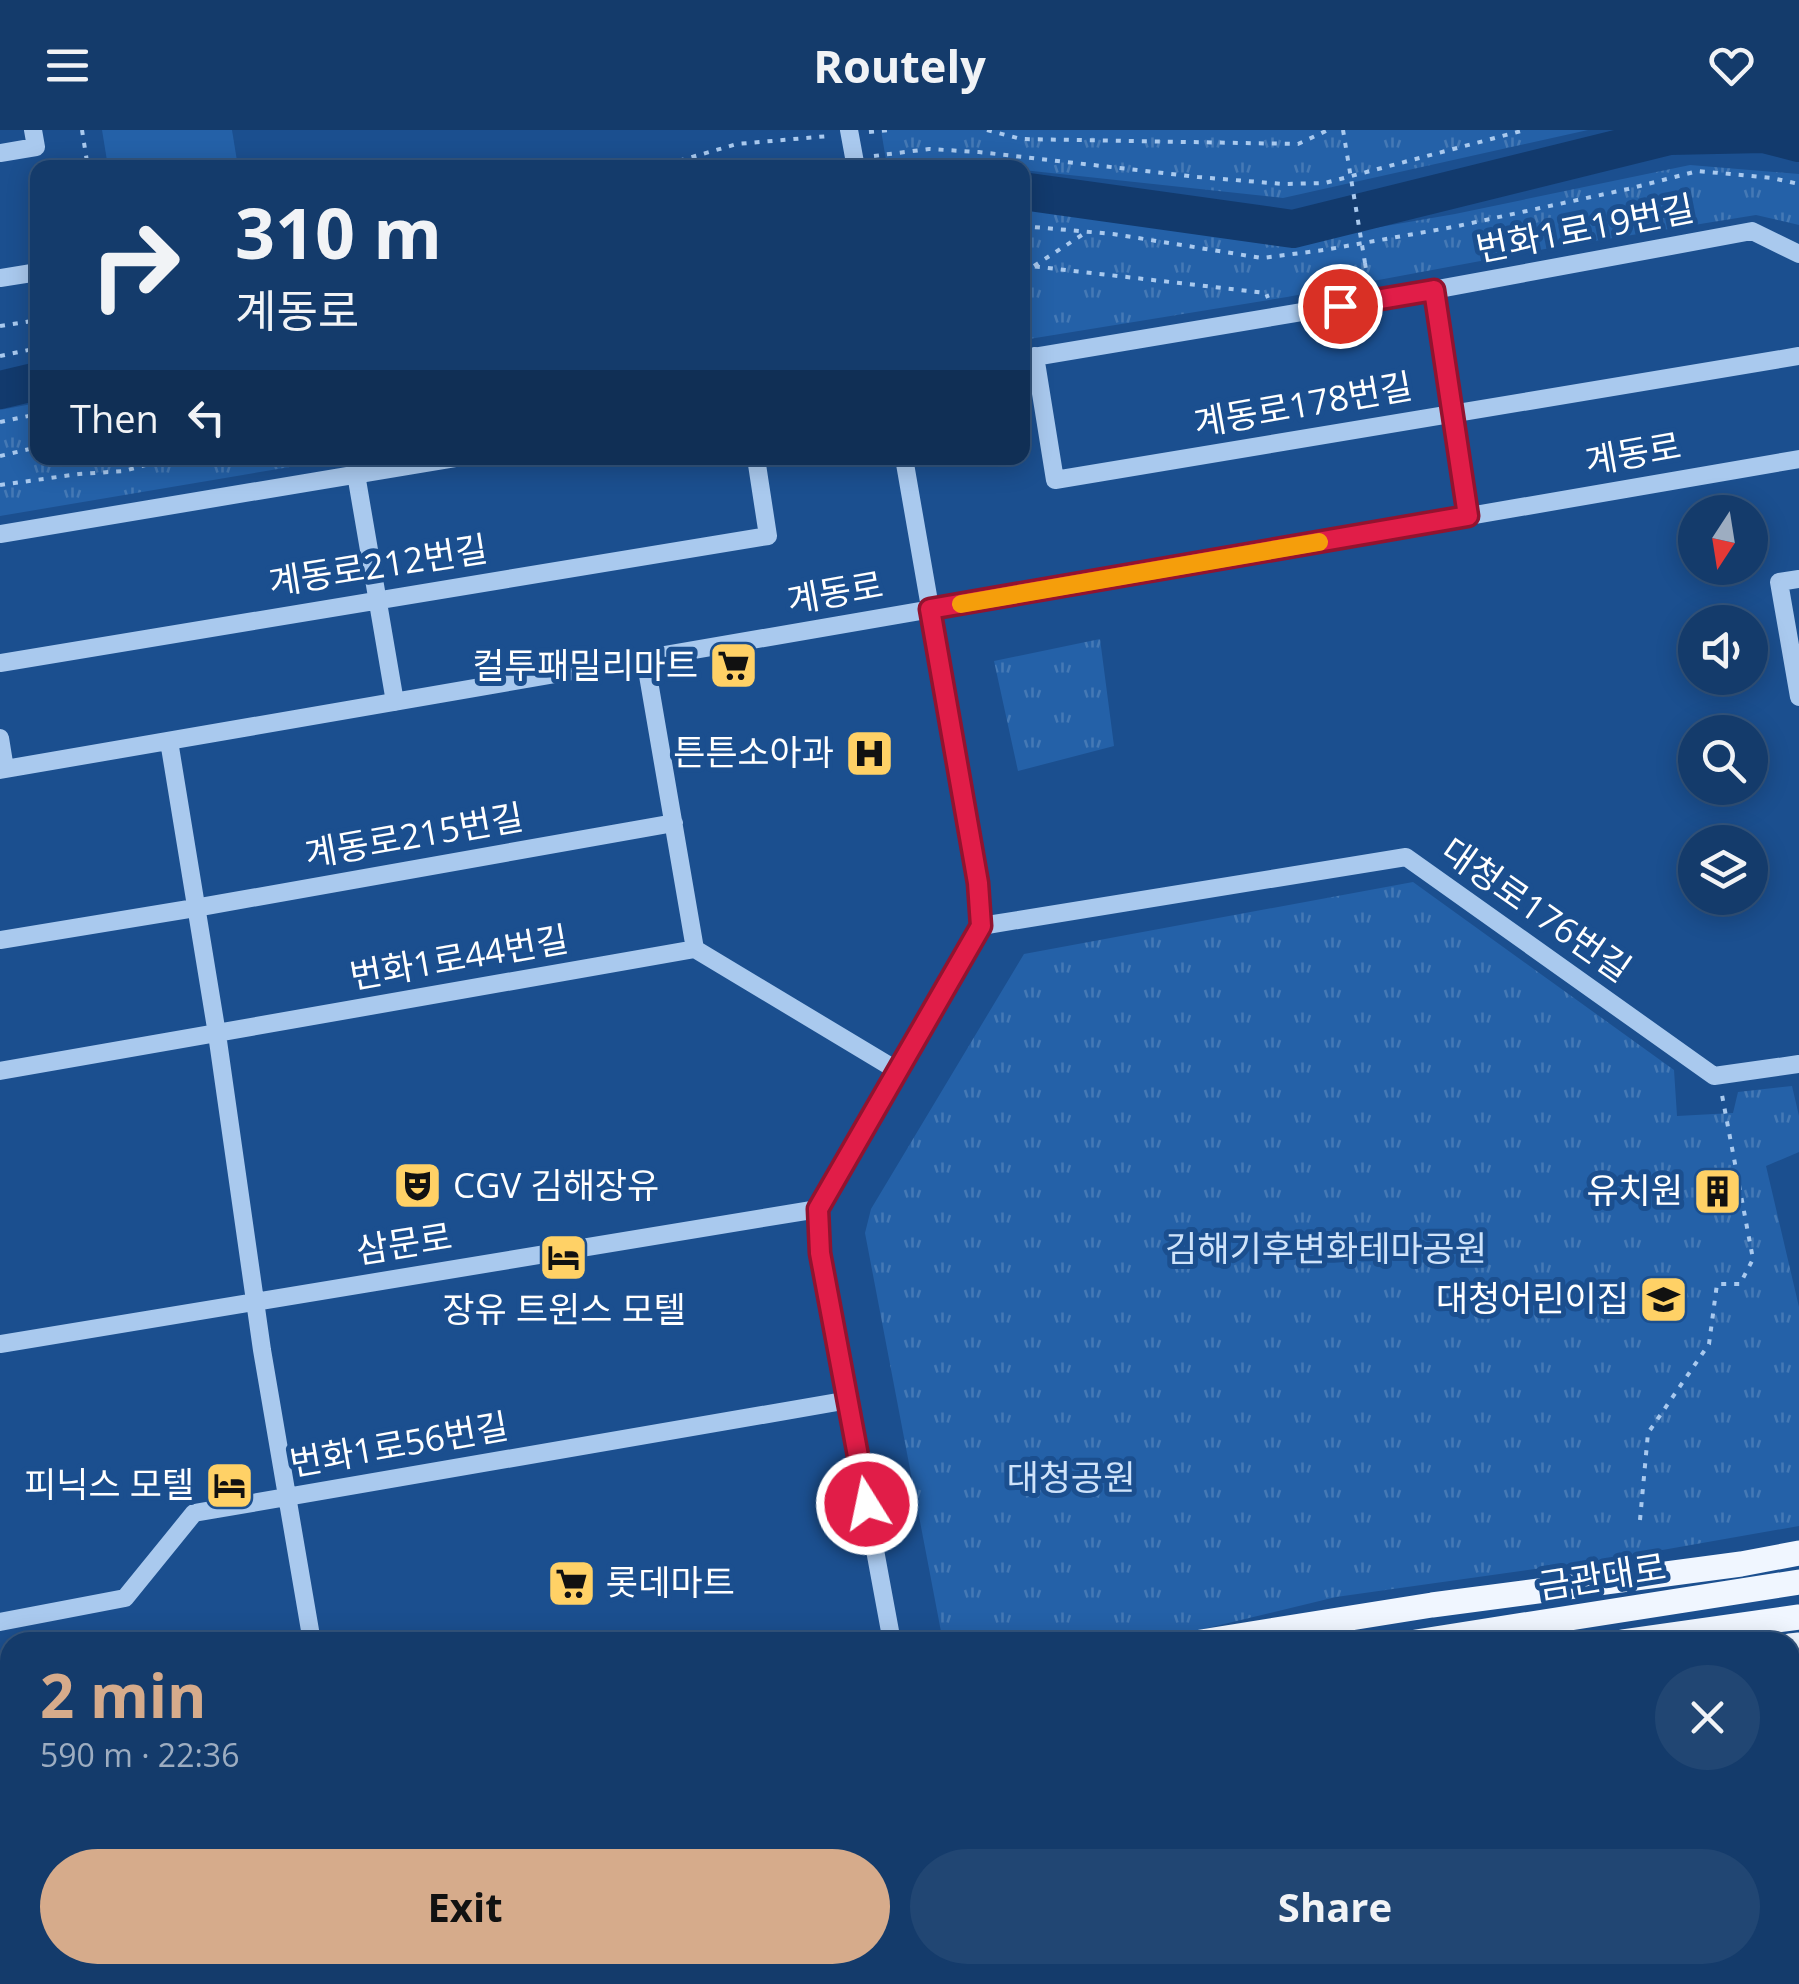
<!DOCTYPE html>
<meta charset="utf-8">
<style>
:root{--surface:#143b6b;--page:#214673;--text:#f1f3f6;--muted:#9dadc1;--line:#33557e;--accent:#d6ab8b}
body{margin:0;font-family:"Open Sans","Noto Sans KR",sans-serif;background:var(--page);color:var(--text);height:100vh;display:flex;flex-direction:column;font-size:38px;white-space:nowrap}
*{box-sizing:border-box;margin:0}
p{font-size:32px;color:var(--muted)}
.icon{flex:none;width:55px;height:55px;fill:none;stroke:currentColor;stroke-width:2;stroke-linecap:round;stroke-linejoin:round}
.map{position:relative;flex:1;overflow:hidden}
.sheet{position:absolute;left:0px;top:1502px;width:1800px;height:352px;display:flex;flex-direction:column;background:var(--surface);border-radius:30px 30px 0 0;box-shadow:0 5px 25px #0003,0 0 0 2px var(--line)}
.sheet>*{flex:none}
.hud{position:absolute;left:30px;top:30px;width:1000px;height:305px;border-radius:20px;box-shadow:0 5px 25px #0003,0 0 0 2px var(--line);background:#143b6b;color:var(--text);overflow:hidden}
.needle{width:65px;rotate:192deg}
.tools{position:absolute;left:1678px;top:365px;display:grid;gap:20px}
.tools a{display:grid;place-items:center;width:90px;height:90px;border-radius:50%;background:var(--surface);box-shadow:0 5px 25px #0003,0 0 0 2px var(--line);font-size:50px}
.pin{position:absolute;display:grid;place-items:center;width:85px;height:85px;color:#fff;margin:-42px;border:5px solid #fff;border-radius:50%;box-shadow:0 2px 10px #0007}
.me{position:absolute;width:110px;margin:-55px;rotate:350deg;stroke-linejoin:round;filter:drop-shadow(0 0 8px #0008)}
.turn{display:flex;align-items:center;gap:35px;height:210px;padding:0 40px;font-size:45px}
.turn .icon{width:130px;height:130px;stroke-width:2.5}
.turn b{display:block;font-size:70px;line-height:85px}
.then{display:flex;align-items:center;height:95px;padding:0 40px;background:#0003;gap:20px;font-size:38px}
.round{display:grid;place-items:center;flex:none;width:105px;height:105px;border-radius:52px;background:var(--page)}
.summary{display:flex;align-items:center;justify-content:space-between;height:170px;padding:0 40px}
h1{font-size:60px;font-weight:700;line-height:75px;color:var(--accent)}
.primary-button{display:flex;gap:20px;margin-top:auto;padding:20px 40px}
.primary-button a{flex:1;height:115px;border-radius:60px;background:var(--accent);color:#111;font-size:40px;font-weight:700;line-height:115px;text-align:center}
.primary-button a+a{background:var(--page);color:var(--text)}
header{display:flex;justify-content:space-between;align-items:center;height:130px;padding:0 40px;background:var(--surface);font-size:45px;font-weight:700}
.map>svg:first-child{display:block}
.grass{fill:#2461a8}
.park{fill:url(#park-tufts)}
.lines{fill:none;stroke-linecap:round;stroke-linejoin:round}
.river{stroke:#123a6d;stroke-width:38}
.major-tunnel{stroke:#3d69a0;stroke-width:25;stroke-dasharray:25 12;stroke-linecap:butt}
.path{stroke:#a9c9ee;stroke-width:4;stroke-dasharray:5 8;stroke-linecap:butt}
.minor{stroke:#a9c9ee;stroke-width:18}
.major{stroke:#f0f6ff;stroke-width:25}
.path-bridge{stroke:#a9c9ee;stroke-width:4;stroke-dasharray:5 8;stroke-linecap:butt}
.minor-bridge{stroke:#a9c9ee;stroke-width:18}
.route-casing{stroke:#92132f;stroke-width:25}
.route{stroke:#e11d48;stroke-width:18}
.slow{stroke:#f59e0b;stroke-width:18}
.labels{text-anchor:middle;stroke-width:10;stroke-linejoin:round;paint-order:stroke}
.street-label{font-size:35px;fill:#fff;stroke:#1b4f8f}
.poi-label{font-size:35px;fill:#fff;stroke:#1b4f8f;text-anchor:end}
.park-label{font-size:35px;fill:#cfe3fa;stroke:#1b4f8f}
</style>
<header><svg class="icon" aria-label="menu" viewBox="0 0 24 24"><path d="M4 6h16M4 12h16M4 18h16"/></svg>Routely<svg class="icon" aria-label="heart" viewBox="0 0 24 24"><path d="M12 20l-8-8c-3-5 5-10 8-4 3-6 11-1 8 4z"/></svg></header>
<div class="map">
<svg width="1799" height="1854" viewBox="0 0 1799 1854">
<defs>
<pattern id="park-tufts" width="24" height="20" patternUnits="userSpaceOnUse" patternTransform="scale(2.5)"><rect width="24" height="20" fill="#2461a8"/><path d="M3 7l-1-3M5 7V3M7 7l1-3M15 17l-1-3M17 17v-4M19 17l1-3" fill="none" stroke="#4579b5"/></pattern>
</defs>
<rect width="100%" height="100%" fill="#1b4f8f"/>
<!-- grass -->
<path class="grass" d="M102 0H232L238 37H108Z"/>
<!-- park -->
<path class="park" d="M881 0H1588L1283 68 1023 40 1022 38 886 30Z
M1690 35 1799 44V95L1756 85 1545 119 1287 167 1023 210V75L1287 113 1455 84Z
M37 273 38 328H343L0 386V280Z
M1100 509 1114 616 1018 641 994 531Z
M1413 752 1674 940 1677 986 1733 983 1738 962 1792 956 1799 986V1022L1766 1036 1799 1177V1396L1634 1425 1336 1467 1191 1502 1119 1512H943L865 1103 871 1079 1024 824Z"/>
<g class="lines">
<!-- river -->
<path class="river" d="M1022 61 1293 99 1669 6 1764 4 1799 13
M0 260 38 251"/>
<!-- major-tunnel -->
<path class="major-tunnel" d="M0 1749 10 1747
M0 1788 10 1787"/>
<!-- path -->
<path class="path" d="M82 0 88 38
M987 0 1021 9 1298 14 1328 0
M869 2 889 0
M874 26 929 19 979 22 1198 47 1283 54 1325 53 1525 0
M654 38 737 14 829 6
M806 38 835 31
M1022 96 1113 104 1262 128 1324 120 1453 97 1628 59 1698 41 1772 48 1799 54
M1365 133 1368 151
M1022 135 1266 163 1268 168
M1034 136 1085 103
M0 196 38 190
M0 226 38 218
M0 292 38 284
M0 326 38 317
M0 355 79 344 124 341 171 328
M1640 1390 1648 1303 1709 1214 1717 1154H1740L1753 1129 1722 965"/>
<!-- minor -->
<path class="minor" d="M0 23 36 17 33 0
M0 148 38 142
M1433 160 1467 386
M1035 226 1055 350 1799 226
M1022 229 1433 160 1752 101 1799 124
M356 344 395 572
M0 404 455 328
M1799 449 1779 452 1799 567
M645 528 695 819
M0 533 768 406 756 328
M0 608 5 639
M169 611 217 904 262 1220 312 1512
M0 640 1799 329
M981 796 1406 727 1714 946 1799 934
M0 810 195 778 674 693
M0 941 695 819 898 941
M0 1214 818 1079
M0 1492 125 1468 194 1383 849 1270
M892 1512 820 1123 818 1079 981 796 978 753 904 328
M1790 1537 1799 1536
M0 1694 10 1693
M1790 1721 1799 1719
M0 1839 10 1837
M369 1845 370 1854
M950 1845 952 1854
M1655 1845 1657 1854
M1037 1854 1087 1845
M1798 1854H1799"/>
<!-- major -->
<path class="major" d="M1201 1512 1432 1475 1741 1434 1799 1423
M1416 1512 1799 1452
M1623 1512 1799 1487
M1790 1516 1799 1515"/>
<!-- path-bridge -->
<path class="path-bridge" d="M1343 0 1365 133"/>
<!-- minor-bridge -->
<path class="minor-bridge" d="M849 0 856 38"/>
</g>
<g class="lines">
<defs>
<path id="route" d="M867 1374 820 1123 818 1079 981 796 978 753 930 479 1468 386 1434 160 1340 176"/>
</defs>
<!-- route casing -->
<use href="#route" class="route-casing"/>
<!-- route -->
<use href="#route" class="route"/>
<!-- slow -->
<path class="slow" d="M961 474 1319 412"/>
</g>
<!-- icons -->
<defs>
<symbol id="supermarket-square" viewBox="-11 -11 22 22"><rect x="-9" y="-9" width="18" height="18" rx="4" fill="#ffd166" stroke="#1b4f8f"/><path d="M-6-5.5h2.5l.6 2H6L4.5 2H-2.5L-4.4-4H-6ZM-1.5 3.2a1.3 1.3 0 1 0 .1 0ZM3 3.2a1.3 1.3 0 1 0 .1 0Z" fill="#111"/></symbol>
<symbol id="hospital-square" viewBox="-11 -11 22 22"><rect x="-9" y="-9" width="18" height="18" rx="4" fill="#ffd166" stroke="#1b4f8f"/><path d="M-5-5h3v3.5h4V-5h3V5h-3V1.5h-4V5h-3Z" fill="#111"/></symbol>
<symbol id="theatre-square" viewBox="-11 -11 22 22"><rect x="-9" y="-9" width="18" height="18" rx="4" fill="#ffd166" stroke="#1b4f8f"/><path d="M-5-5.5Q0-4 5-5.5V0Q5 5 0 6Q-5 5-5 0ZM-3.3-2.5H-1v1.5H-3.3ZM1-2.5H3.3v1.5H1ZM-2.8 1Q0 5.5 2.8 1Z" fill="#111"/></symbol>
<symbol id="building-square" viewBox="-11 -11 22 22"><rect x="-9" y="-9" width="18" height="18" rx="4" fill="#ffd166" stroke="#1b4f8f"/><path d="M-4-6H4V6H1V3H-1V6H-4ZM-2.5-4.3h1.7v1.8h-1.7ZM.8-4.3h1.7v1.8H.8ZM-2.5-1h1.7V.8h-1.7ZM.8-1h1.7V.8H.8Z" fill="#111"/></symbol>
<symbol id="hotel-square" viewBox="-11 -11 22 22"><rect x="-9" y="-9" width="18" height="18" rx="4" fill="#ffd166" stroke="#1b4f8f"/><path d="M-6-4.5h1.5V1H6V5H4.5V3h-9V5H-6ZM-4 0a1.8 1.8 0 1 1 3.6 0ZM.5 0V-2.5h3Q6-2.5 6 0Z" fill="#111"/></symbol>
<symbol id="school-square" viewBox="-11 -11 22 22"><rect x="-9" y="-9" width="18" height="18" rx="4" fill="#ffd166" stroke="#1b4f8f"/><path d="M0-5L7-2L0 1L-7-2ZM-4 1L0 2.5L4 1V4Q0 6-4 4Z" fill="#111"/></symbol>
</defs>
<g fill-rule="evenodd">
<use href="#supermarket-square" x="706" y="508" width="55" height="55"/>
<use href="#hospital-square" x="842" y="596" width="55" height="55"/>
<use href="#theatre-square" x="390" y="1028" width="55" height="55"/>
<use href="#building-square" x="1690" y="1034" width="55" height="55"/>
<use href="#hotel-square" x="536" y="1100" width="55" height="55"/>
<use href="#school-square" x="1636" y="1142" width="55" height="55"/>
<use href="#hotel-square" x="202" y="1328" width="55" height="55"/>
<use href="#supermarket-square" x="544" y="1426" width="55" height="55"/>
</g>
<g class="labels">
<!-- street labels -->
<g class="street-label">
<text transform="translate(1585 99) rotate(-11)" y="12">번화1로19번길</text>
<text transform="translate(1303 275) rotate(-10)" y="12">계동로178번길</text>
<text transform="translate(1633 324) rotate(-10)" y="12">계동로</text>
<text transform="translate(378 436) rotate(-9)" y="12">계동로212번길</text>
<text transform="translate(835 463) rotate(-10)" y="12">계동로</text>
<text transform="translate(414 706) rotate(-10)" y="12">계동로215번길</text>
<text transform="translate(1536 780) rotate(35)" y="12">대청로176번길</text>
<text transform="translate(459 828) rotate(-10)" y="12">번화1로44번길</text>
<text transform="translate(404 1114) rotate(-9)" y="12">삼문로</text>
<text transform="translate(399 1315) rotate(-10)" y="12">번화1로56번길</text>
<text transform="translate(1602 1447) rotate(-9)" y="12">금관대로</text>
</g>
<!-- poi labels -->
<g class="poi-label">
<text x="698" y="548">컬투패밀리마트</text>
<text x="834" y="635">튼튼소아과</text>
<text x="453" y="1068" text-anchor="start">CGV 김해장유</text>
<text x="1683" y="1073">유치원</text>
<text x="1629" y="1181">대청어린이집</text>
<text x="564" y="1192" text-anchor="middle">장유 트윈스 모텔</text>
<text x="194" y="1367">피닉스 모텔</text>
<text x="606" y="1465" text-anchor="start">롯데마트</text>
</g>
<!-- park labels -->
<g class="park-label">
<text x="1326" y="1131">김해기후변화테마공원</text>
<text x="1071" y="1360">대청공원</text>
</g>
</g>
</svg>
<div class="tools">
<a><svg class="needle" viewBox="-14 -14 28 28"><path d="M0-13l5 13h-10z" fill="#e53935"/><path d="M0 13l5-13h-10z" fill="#9dadc1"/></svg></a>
<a><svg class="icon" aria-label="sound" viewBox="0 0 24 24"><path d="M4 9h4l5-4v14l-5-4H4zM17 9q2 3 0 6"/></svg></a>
<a><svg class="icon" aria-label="search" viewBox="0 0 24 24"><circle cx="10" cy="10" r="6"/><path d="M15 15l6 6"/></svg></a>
<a><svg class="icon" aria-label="layers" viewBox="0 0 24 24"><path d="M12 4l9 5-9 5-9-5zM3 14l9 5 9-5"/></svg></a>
</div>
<div class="pin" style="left:1340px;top:176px;background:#d93025"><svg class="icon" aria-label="arrive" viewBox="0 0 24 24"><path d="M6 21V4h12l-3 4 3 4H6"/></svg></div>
<svg class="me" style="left:867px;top:1374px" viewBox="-20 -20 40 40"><circle r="17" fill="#e11d48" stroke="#fff" stroke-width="3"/><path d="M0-11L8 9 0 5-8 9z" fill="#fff"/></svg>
<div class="hud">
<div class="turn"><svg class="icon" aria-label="right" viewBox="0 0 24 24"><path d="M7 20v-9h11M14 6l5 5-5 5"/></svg><div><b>310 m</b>계동로</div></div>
<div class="then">Then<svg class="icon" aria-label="left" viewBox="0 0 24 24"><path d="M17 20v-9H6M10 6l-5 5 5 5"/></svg></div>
</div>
<section class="sheet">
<div class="summary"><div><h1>2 min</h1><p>590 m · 22:36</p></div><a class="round"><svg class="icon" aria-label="close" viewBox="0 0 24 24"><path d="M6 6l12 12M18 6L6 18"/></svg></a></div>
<div class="primary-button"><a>Exit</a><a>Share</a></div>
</section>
</div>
